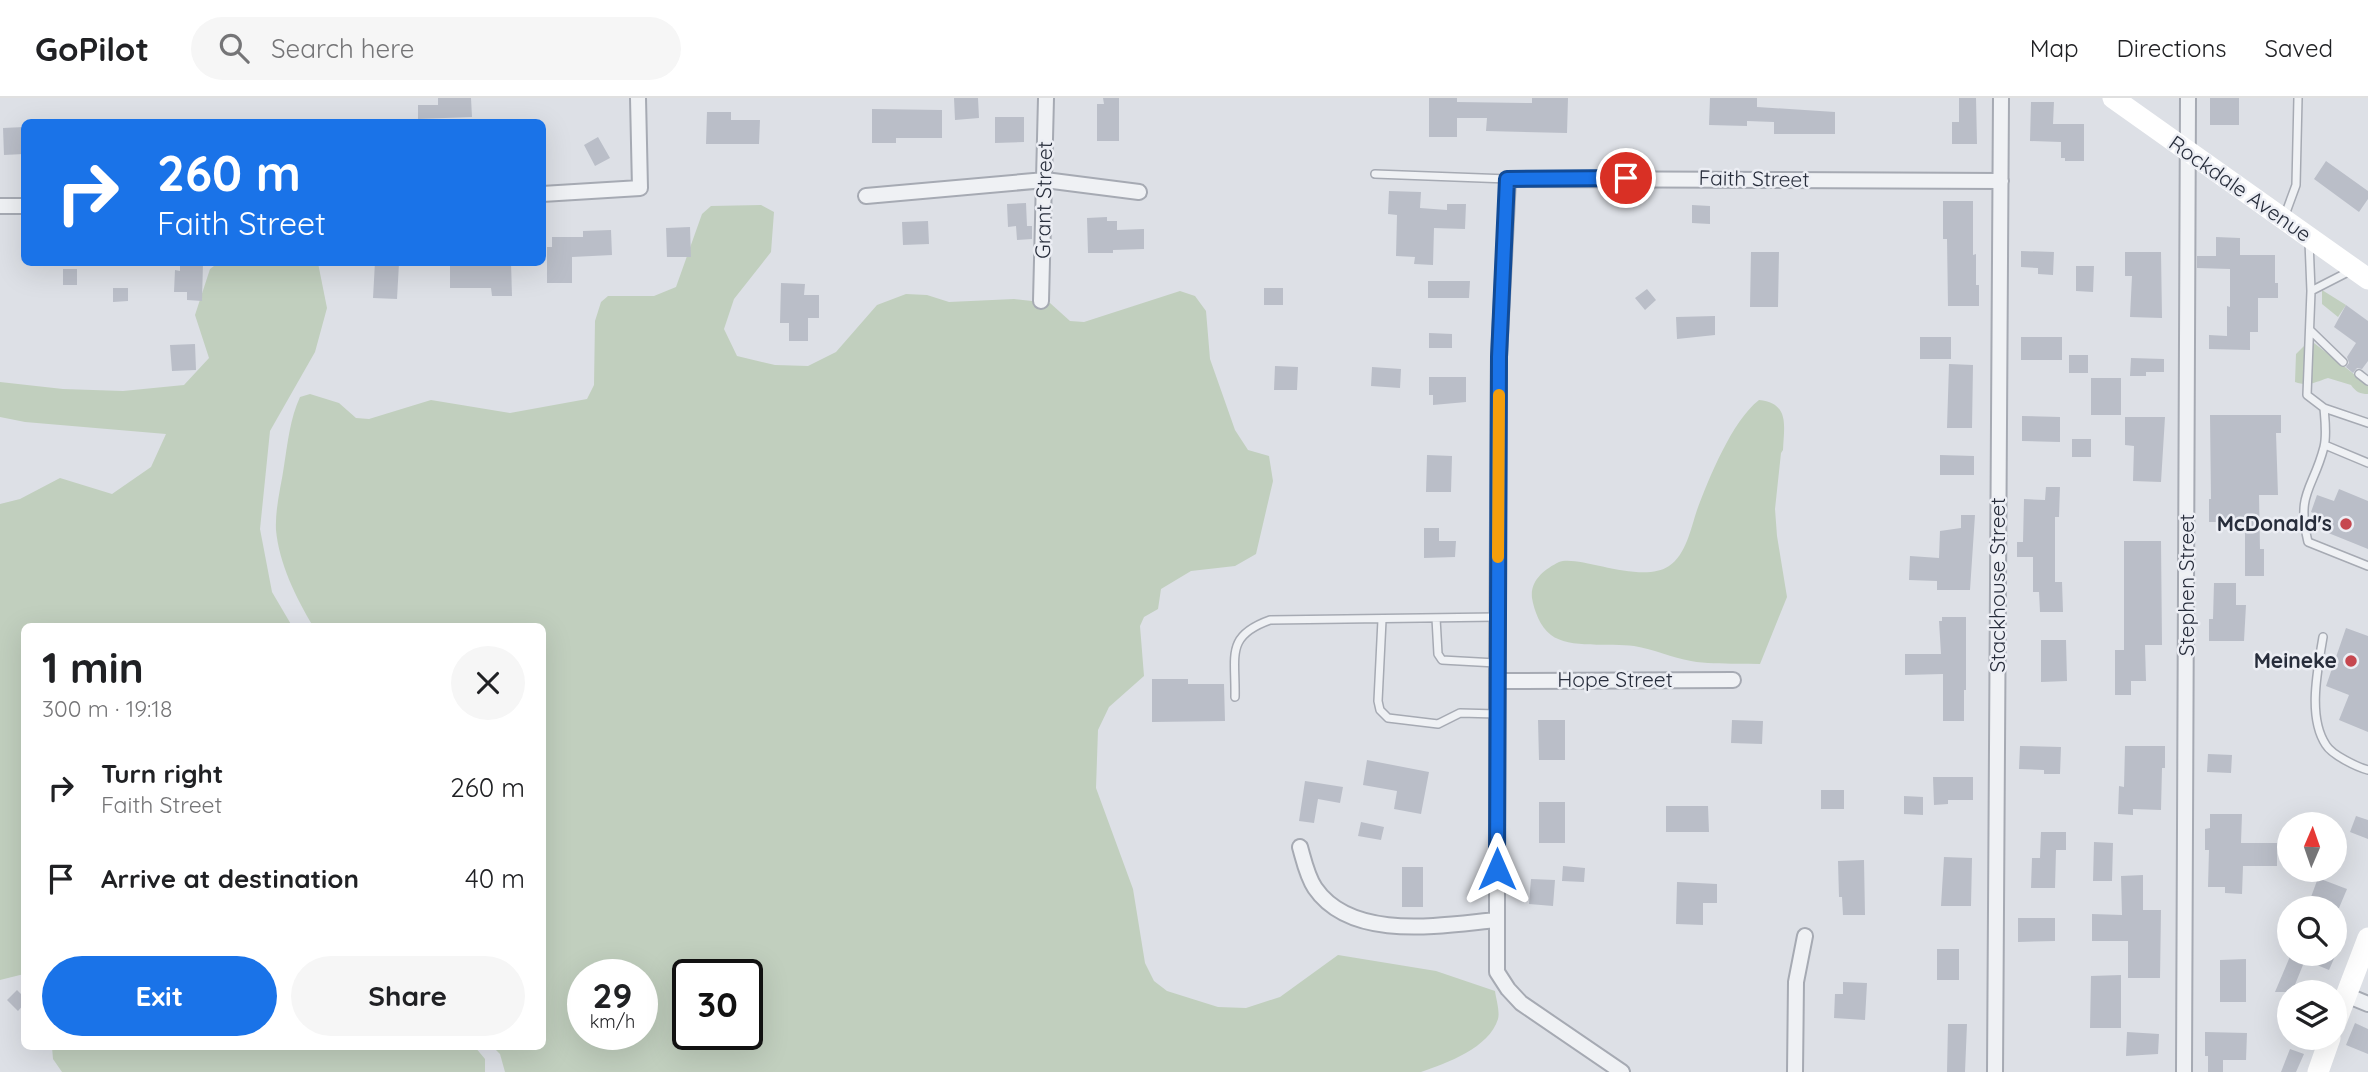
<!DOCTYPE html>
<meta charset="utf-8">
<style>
:root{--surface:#fff;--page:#f6f6f6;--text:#202124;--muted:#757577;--line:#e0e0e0;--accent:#1a73e8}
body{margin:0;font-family:Quicksand,sans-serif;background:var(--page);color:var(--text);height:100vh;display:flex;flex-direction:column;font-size:26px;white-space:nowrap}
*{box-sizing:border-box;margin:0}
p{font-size:23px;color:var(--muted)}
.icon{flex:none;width:38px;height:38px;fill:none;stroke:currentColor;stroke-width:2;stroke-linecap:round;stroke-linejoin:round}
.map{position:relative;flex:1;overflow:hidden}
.drawer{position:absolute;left:21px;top:525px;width:525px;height:427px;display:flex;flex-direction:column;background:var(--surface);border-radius:10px;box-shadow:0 7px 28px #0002}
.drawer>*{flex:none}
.top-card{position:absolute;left:21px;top:21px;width:525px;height:147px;border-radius:10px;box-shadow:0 7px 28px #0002;background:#1a73e8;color:#fff;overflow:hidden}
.needle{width:46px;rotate:2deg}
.buttons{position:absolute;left:2277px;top:714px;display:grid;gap:14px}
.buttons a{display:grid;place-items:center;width:70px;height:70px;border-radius:50%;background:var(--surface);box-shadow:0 7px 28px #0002;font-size:35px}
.speed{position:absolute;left:567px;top:861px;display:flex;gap:14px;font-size:35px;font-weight:700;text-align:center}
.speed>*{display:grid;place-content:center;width:91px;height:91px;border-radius:50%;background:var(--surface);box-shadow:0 7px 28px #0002;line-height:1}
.speed small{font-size:18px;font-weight:400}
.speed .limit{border:4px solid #111;border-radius:10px;background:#fff;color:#111}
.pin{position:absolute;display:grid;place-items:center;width:60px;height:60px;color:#fff;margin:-30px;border:4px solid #fff;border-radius:50%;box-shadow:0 2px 7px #0007}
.me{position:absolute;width:77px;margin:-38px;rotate:0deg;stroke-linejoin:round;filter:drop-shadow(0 0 5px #0008)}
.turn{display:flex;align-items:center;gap:24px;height:147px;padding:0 21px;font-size:32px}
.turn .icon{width:91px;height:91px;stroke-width:2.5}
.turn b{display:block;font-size:49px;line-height:60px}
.round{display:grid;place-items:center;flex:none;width:74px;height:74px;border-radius:37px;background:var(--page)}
.overview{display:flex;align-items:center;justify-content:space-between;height:119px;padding:0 21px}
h1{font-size:42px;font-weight:700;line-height:52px}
.cta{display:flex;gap:14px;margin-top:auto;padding:14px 21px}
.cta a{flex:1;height:80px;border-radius:42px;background:var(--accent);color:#fff;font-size:28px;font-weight:700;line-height:80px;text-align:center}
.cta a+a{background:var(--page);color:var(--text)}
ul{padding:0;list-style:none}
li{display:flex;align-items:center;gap:21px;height:91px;padding:0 21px}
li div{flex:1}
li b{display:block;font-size:26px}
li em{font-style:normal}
header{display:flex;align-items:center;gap:42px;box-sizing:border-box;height:98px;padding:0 35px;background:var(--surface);border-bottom:2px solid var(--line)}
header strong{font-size:33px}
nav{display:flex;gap:38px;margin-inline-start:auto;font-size:24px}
.search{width:490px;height:63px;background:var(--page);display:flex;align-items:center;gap:18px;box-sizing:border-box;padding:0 24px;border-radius:38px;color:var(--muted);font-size:26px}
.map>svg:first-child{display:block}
.green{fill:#c1cfbe;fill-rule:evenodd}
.building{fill:#babec8}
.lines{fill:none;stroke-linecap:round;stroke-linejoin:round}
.lane-casing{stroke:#a6aab3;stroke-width:10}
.street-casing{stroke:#a6aab3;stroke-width:18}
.lane{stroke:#eff1f4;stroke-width:7}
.street{stroke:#eff1f4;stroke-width:14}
.secondary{stroke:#fff;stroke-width:21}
.route-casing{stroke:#114b97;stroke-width:18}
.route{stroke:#1a73e8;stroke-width:12}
.slow{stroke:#f59e0b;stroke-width:12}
.poi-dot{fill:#c6474f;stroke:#eceef4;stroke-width:2.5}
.labels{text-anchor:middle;stroke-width:5;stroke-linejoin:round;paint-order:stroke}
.street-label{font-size:21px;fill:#272d3b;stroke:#eceef4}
.poi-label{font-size:21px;font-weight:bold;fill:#272d3b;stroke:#eceef4;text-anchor:end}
</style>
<header>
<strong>GoPilot</strong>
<div class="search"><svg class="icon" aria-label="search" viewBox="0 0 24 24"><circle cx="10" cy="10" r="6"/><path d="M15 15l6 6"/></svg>Search here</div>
<nav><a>Map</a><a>Directions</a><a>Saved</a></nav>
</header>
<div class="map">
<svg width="2368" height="974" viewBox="0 0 2368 974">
<rect width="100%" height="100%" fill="#dde0e6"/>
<!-- green -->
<path class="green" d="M761 107 774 114 771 154 734 201 724 231 737 258 775 267 808 268 836 254 877 207 906 196 927 197 949 204 1014 201 1050 205 1070 223 1084 224 1180 193 1195 198 1206 213 1210 261 1235 332 1248 352 1269 358 1273 383 1256 456 1235 468 1191 473 1161 491 1158 511 1144 519 1140 528 1144 578 1109 609 1098 632 1096 690 1133 791 1145 865 1154 883 1167 893 1218 909 1246 910 1280 899 1338 857 1436 873 1495 893C1496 901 1500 913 1498 921 1489 950 1447 965 1421 974H505L500 956 493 949 542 948V528H313C296 500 279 465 276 432 275 410 281 389 284 368 288 343 290 321 300 299L310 296 339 305 356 320 369 321 431 302 510 315 587 301 594 287 595 223 601 204 608 198H654L676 189 702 116 711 108ZM583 877H642V936H583ZM688 877H747V936H688Z
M218 165H318L327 210 315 254 270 333 260 431 272 494 292 528H24V876L0 882V406L20 401 60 380 112 396 151 369 166 336 25 324 0 319V284L63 291 123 293 184 287 209 260 195 217 210 171Z
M2322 192 2346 207 2338 219 2322 206Z
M2314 245 2368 287V296C2360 296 2356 294 2351 287L2328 280C2315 284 2309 289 2295 284L2296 256 2305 247Z
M1759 302C1790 305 1784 328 1783 352L1781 355 1775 411 1777 438 1787 499 1760 566C1738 565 1713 567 1691 563 1672 560 1654 551 1634 548 1611 545 1569 551 1551 537 1540 529 1534 512 1532 500 1530 482 1545 471 1559 464 1578 456 1641 487 1669 468 1686 457 1691 430 1697 412 1709 380 1732 323 1759 302Z
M52 949H475L485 961V974H62L53 961Z"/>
<!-- building -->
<path class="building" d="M438 0H471L472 19 418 21V7H438Z
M954 0H978L979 20 955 22Z
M1103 0H1119V43H1097V6H1104Z
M1429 0H1457V4L1532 5V0H1568L1567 35 1486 33 1487 20H1457V39H1429Z
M1710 0H1757V9L1835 14V36H1774V24L1747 23V28L1709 27Z
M1959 0H1976L1977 46H1952V24H1959Z
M2210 0H2239V27H2210Z
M2031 4H2054L2053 26H2084V63H2065V60H2061V44L2030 43Z
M872 11 942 12V40H896V45H872Z
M707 14H731V22H760L759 46H706Z
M995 19H1024V44L995 45Z
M24 29V56L4 57 3 30Z
M598 39 610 60 595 68 584 47Z
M2326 63 2368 93V101L2359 114 2314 81Z
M1389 93 1421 94 1420 110 1447 112V106H1466L1465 131 1434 130 1433 167 1414 166 1415 159 1396 158 1397 117 1388 116Z
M1943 103H1973V157L1976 156V187H1979V208H1948L1947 141H1943Z
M1026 105 1027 128H1032V141L1017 142 1016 128 1008 129 1007 106Z
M1692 107 1710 108V126L1692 125Z
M1107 119V123H1117V132L1144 131V151L1113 152V155H1088L1087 120Z
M928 123 929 146 903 147 902 124Z
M690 129 691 159H667L666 130Z
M611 132 612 157 572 159V185H547V149H552V139H583V133Z
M2216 139 2240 140V157H2275V185H2278V200H2258V234H2250V252L2209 251V237L2227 238V208L2230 209V171L2197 170V158H2216Z
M2021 153 2054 154 2053 177 2038 176V170L2021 169Z
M1751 154H1779L1778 209H1750Z
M2125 154H2161L2162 220 2130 219 2132 178H2125Z
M180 164H203L202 203 187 202V194H174L175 172 180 173Z
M375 164 399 165 397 201 373 200Z
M450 164H511L512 198H492L491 190H450Z
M2076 168H2094L2093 194 2076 193Z
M63 171H77V187H63Z
M1428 183H1470L1469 200H1428Z
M781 185 805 186 804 197H819V220H808V243H789V225H780Z
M113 190H128V203L113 204Z
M1264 190H1283V207H1264Z
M1647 191 1656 202 1645 212 1635 200Z
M2346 207 2368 223V263L2362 271 2357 270 2353 275 2346 269 2349 265 2347 259 2356 245 2334 229Z
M1715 218V237L1677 241 1676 219Z
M1429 235 1452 236V250H1429Z
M1920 239H1951V261H1920Z
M2021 239H2062V262H2021Z
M195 246 196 272 172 273 170 247Z
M2069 257H2088V275H2069Z
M2131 260 2164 261V274H2146V278H2130Z
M1949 266 1973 267 1972 330H1947Z
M1275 268 1298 269 1297 292H1274Z
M1372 269 1401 271 1400 290 1371 288Z
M1429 279H1466V304L1433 307V297H1429Z
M2091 280H2121V317H2091Z
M2210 317H2281V335H2276L2278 397H2259L2260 451H2264V478H2245V427H2230V424H2209V401H2211Z
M2022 318 2060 319V344L2022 343Z
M2125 319H2165L2161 384 2133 383 2134 348 2125 347Z
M2072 341H2091V359H2072Z
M1427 357 1452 358 1451 394H1426Z
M1940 357 1974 358V377H1940Z
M2046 389H2060L2059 419H2055V484H2062L2063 514H2040L2039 494H2033V459H2017V444H2023L2024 401 2045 402Z
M2339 391 2368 403V451L2321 432 2326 420 2311 414 2317 397 2334 403Z
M1961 417H1975L1970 492H1937V483L1909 482 1910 458 1939 460 1940 433 1961 430Z
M1424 430H1439V443H1456L1455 459 1424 460Z
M2124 443H2161L2162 547H2145L2146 583H2131V597H2115V552H2124Z
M2214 485H2236V507H2246L2244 543H2209V521H2213Z
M1942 519H1966V592H1964V623H1943V576L1905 577V556H1941L1939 523H1942Z
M2346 530 2368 538V634L2339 622 2349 597 2326 588Z
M2041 542H2066L2067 583 2041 584Z
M1152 581H1188V586H1224L1225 623 1152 624Z
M1538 622H1565V662H1539Z
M1732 622 1763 623 1762 646 1731 645Z
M2020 648 2061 649 2060 676H2044V672L2019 671Z
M2125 648H2165V670H2162L2161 712 2133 711V717L2118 716 2119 688 2124 689Z
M2208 656 2232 657 2231 675 2207 674Z
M1367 662 1429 674 1421 716 1394 711 1397 693 1363 687Z
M1933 679H1973V702H1948V706L1934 707Z
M1305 683 1343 689 1340 705 1318 701 1314 725 1299 723Z
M1821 692H1844V711H1821Z
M1904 698 1923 699V717L1904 716Z
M1539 704H1565V745H1539Z
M1666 708H1708L1709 734H1666Z
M2210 716H2242L2241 745H2277V768H2243L2242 796 2225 795V789H2208L2209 752H2205V731L2210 730Z
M2356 718 2368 722V741L2350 734Z
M1361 724 1384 729 1381 742 1358 738Z
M2041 734H2066V752H2056L2055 790H2031L2032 760H2040Z
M2094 744 2113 745 2112 783H2093Z
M1944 759 1972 760 1971 808H1941Z
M1864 762 1865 817H1843L1842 799H1839L1838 763Z
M1563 768 1585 770 1584 784 1562 783Z
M1402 769H1423V809H1402Z
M2143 777V812H2161L2160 880H2128V843H2092V816L2122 817 2121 778Z
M2318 780 2347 791 2339 810H2312L2316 801 2311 799Z
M1531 781 1555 782 1553 808 1529 806Z
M1677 784 1717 786V805H1703V827L1676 826Z
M2018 820H2055V843L2018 844Z
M1937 851H1959V882H1937Z
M2291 856H2336L2329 872 2305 862 2292 894H2275Z
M2246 861V904H2220V862Z
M2121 877V930H2090L2091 878Z
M1843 884 1867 885 1865 922 1834 920 1835 896H1843Z
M17 892 24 899V906L18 913 7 902Z
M2355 925 2368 931V956L2346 947Z
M1948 926H1967L1965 974H1947Z
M2127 934 2159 936 2158 956 2126 958Z
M2205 934 2247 935 2246 962H2223V974H2208V958H2205Z
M2290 951 2304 956 2296 974H2281Z"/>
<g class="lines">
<defs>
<path id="lane" d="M1375 76 1508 81
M2285 117 2296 87 2298 0
M2309 143 2311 193
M2350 173 2311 193 2307 297 2324 310 2368 325
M2310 232 2343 264
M2359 276 2368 283
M2324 310C2325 322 2327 337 2324 349 2313 392 2296 394 2308 444L2368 468
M2325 347 2368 365
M1436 520 1438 556 1442 562 1496 565
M1382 522 1378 603 1380 612 1388 620 1438 626 1460 615 1497 616
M2323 539C2318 570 2307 619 2326 647 2332 657 2357 669 2368 672
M1235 599C1236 558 1225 538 1270 522L1497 519"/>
<path id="street" d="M542 96 640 90 638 0
M866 98 1045 82 1139 94
M0 108H24
M1041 203 1046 0
M1497 583 1733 582
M1300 749C1304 763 1307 778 1315 790 1352 844 1442 827 1497 822
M2346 897 2368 906
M1622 974 1521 905 1508 891 1497 874V583L1499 259 1508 81 2001 83
M1795 974 1796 884 1805 838
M1995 974 2001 0
M2184 974 2188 0"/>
</defs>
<!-- lane casing -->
<use href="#lane" class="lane-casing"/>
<!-- street casing -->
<use href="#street" class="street-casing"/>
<!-- lane -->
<use href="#lane" class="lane"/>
<!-- street -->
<use href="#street" class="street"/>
<!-- secondary -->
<path class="secondary" d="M2113 0 2368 181
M2334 929 2368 840
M2318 974 2330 940"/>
</g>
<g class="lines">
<defs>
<path id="route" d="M1497 771 1499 259 1507 81 1626 80"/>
</defs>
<!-- route casing -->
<use href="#route" class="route-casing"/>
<!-- route -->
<use href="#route" class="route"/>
<!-- slow -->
<path class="slow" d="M1498 459 1499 297"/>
</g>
<!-- markers -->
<g class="poi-dot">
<circle cx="2346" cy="426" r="7"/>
<circle cx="2351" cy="563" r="7"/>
</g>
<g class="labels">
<!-- street labels -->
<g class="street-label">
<text transform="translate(1754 81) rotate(1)" y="7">Faith Street</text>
<text transform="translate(2240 91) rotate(35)" y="7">Rockdale Avenue</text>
<text transform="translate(1044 102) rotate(-89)" y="7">Grant Street</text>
<text transform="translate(1998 487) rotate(-90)" y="7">Stackhouse Street</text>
<text transform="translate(2187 487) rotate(-90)" y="7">Stephen Street</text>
<text x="1615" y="589">Hope Street</text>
</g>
<!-- poi labels -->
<g class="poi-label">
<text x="2332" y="433">McDonald's</text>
<text x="2337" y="570">Meineke</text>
</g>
</g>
</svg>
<div class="buttons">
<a><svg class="needle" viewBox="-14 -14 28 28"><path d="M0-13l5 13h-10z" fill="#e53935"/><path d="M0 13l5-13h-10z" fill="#757577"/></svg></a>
<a><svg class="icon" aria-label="search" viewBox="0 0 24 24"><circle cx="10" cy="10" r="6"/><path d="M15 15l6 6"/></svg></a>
<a><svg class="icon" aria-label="layers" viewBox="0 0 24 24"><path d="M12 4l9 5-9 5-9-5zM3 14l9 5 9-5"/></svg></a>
</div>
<div class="speed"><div>29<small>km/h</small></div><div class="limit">30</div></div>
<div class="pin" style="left:1626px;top:80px;background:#d93025"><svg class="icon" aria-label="arrive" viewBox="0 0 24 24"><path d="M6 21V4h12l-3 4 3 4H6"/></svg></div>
<svg class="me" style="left:1497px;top:771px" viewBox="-20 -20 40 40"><path d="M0-17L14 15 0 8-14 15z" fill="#1a73e8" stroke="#fff" stroke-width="4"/></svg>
<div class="top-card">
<div class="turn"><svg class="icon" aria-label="right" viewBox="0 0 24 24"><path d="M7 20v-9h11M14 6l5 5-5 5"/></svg><div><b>260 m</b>Faith Street</div></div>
</div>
<section class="drawer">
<div class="overview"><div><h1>1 min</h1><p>300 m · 19:18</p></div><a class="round"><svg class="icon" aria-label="close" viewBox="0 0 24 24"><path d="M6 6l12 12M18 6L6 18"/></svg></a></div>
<ul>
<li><svg class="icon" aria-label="right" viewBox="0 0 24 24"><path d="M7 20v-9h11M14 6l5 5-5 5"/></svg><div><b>Turn right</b><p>Faith Street</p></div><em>260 m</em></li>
<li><svg class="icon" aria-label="arrive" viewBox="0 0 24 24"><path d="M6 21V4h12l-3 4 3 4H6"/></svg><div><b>Arrive at destination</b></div><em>40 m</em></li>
</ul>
<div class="cta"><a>Exit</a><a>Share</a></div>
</section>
</div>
